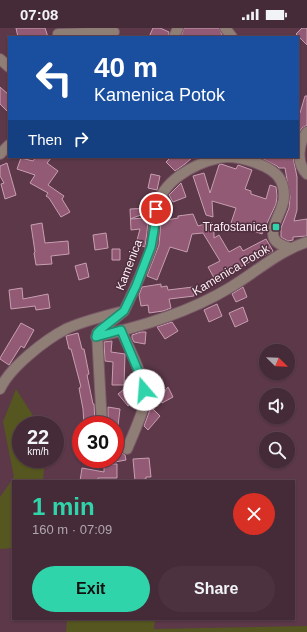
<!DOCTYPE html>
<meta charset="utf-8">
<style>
:root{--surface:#452a37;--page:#4c323f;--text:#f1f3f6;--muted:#b0a7ad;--line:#5d4652;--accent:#30d4aa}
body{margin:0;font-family:Arial,sans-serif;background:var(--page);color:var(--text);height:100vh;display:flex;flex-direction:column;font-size:15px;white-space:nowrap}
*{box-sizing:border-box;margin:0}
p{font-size:13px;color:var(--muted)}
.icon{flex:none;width:22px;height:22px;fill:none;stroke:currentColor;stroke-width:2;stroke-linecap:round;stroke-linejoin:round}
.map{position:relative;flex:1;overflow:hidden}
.panel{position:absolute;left:12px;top:452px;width:283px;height:140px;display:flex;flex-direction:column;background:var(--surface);border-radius:0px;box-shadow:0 1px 3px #0004,0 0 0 1px var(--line)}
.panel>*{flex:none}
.top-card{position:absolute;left:8px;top:8px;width:291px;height:122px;border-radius:0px;box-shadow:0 1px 3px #0004,0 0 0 1px var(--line);background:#1a4fa0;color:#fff;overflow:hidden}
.needle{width:26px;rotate:113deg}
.tools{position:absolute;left:259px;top:316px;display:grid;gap:8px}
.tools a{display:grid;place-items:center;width:36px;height:36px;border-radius:50%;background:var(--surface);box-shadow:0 1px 3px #0004,0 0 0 1px var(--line);font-size:20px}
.speed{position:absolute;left:12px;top:388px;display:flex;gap:8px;font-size:20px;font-weight:700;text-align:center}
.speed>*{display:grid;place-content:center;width:52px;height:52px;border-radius:50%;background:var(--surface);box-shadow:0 1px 3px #0004,0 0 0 1px var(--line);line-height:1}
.speed small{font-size:10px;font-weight:400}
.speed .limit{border:6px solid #d22;background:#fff;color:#111}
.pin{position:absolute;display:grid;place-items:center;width:34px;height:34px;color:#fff;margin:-17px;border:2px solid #fff;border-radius:50%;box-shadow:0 1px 4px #0007}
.me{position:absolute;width:44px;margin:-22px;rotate:342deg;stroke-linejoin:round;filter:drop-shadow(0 0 3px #0008)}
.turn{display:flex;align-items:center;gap:14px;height:84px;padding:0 20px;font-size:18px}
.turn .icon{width:52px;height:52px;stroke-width:2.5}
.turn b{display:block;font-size:28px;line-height:34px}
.then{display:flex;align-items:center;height:38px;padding:0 20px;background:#0003;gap:8px;font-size:15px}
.round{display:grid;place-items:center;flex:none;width:42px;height:42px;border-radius:21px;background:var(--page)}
.summary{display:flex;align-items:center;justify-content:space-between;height:68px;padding:0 20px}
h1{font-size:24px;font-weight:700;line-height:30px;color:var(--accent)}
.cta{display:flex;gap:8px;margin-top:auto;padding:8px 20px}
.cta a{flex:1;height:46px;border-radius:24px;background:var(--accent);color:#111;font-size:16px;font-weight:700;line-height:46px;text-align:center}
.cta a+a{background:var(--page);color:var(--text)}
.status{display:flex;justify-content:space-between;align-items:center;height:28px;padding:0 20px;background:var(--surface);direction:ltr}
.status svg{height:11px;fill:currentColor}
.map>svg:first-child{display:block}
.green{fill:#555620}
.building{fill:#925a74;stroke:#c89eb1}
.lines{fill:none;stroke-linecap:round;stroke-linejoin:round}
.minor-casing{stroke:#795968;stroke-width:12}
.minor{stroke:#8f7e75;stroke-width:10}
.route-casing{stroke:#1f8a6e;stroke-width:10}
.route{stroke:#30d4aa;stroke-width:7}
.poi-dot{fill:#30d4aa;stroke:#502e3e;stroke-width:1.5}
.labels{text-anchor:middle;stroke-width:3;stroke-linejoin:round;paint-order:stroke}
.poi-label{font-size:12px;fill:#fdeff5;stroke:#502e3e;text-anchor:end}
.street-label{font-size:12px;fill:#fdeff5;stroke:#502e3e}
</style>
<div class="status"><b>07:08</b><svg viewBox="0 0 49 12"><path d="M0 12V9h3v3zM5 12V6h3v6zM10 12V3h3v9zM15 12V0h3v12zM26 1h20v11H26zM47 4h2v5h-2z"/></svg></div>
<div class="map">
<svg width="307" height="604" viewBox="0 0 307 604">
<rect width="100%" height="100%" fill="#5c3849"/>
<!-- green -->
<path class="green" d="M16 361 39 397H21V431H45L43 453H13V520L0 521V469L14 449 3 394Z
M67 591H155L154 601 307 598V604H66Z"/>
<!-- building -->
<path class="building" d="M16 0H45L48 9H18Z
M153 0H160L169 4 168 9H149Z
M184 0H219L222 7 221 9H181Z
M302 0H307V17L296 6Z
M0 59 9 67V85L0 76Z
M305 68H307V97L302 100 298 106V84L300 85Z
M36 129H52L47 135 58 143 48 157 64 168 62 171 70 184 61 189 49 170 46 168 48 165 30 155 35 147 17 141 21 130 33 133Z
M171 129H193L185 136 175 143 166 134Z
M259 129H293L297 149V182L294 193 307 191V208L293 209V212L288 213 281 209V200L289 180 290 169 285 140H279L277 138Z
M7 135 16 167 5 171 1 156 4 155 0 148V138Z
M221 136 236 141 238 137 252 142 245 161 251 163V166L266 171 270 157 276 159 277 168 276 176 262 206 231 195 236 180 212 173 213 189 206 187 193 148 204 145 210 165 219 137Z
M151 146 160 148 157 162 148 160Z
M181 155 186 169 173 174 169 167Z
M150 180 149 184 130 191 146 190V195H148L145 219 136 216 140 201 131 202 130 181Z
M193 186 198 198 211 194 214 198V210L219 207 229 224 240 218 243 223 266 211 273 223 254 233 253 232 242 238 229 245 230 247 217 255 208 239 220 233 203 205 192 206 187 224 170 219 157 252 147 248 159 217 161 193 178 190V188Z
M42 195 45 215 68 213 69 226 51 228 52 236 36 237 34 225 35 224 31 197Z
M106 205 108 220 95 222 93 207Z
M112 221H120V232H112Z
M86 235 89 249 79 252 75 238Z
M161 256V259L167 258 168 262 193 259 194 268 169 271 171 280 163 283 149 285 148 277 141 278 139 267 142 259Z
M243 259 247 269 236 274 232 266Z
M22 260 23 271 48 266 50 280 36 282 35 278 11 281 9 262Z
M217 276 222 288 209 294 204 282Z
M243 279 248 293 235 299 229 285Z
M172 294 178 303 165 311 157 299Z
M21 295 34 302 24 320 21 318 9 337 0 331V330Z
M141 304H146L145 316 134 314 132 310V307Z
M78 305 82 321H84L89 346 87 347 93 376H94L95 395H94V397H84L83 381 79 360 81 359 71 321H69L66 308Z
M112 313 111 324 125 326 124 357H112L113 334 105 333 104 314Z
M128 358 138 371 128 378 118 366Z
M168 359 173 369 162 375 159 370Z
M108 379 120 381 118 398 108 397Z
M151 379 160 388 148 402 144 398Z
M123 411 121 421 122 425 125 427 126 432 115 434V412Z
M149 430 151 449H146V451L135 453 133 431Z
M104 436H117V450H98L97 453H80L82 440 104 444Z"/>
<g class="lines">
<defs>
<path id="minor" d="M225 0 232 9
M58 6 114 4
M174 9 178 0
M0 31 9 39
M307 104C298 115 296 136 307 146
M0 126 9 117
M121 302C129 321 146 351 145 372 144 383 132 409 127 421
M96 309C143 298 190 284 231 259 256 244 279 223 307 214
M0 361C10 339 45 312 66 301 81 294 104 288 120 284
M102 397 97 305 124 283 126 279C135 260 144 240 151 220 155 207 153 194 156 181 162 153 193 136 219 130 236 126 274 137 281 153 283 157 284 164 284 168 284 182 273 192 273 206 273 215 283 218 290 220"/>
</defs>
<!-- minor casing -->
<use href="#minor" class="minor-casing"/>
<!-- minor -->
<use href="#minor" class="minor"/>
</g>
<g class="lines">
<defs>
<path id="route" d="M144 362 142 352 121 302 96 309 97 305 100 302 124 283 136 258 151 219 154 202 156 181"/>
</defs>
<!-- route casing -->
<use href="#route" class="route-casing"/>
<!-- route -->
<use href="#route" class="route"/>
</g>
<!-- markers -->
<rect class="poi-dot" x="272" y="195" width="8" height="8" rx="2"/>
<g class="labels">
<!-- poi labels -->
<g class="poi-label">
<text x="268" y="203">Trafostanica</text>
</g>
<!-- street labels -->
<g class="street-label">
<text transform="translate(129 237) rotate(-69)" y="4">Kamenica</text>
<text transform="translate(231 242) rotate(-31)" y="4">Kamenica Potok</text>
</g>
</g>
</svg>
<div class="tools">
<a><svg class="needle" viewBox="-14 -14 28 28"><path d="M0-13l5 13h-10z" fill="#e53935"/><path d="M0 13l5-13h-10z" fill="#b0a7ad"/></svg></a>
<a><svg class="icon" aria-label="sound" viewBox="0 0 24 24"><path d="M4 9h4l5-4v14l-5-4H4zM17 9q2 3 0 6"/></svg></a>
<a><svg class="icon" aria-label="search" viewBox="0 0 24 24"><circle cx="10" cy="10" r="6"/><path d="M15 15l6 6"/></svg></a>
</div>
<div class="speed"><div>22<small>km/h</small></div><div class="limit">30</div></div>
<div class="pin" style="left:156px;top:181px;background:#d93025"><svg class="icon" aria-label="arrive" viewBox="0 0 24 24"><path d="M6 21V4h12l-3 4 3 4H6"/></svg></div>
<svg class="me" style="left:144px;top:362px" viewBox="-20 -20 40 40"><circle r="19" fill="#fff"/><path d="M0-13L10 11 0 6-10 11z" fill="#30d4aa"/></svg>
<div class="top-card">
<div class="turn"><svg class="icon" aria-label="left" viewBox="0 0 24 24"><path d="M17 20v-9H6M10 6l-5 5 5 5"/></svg><div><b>40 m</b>Kamenica Potok</div></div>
<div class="then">Then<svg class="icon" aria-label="right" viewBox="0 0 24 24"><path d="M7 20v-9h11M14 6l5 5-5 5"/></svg></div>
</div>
<section class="panel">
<div class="summary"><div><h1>1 min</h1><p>160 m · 07:09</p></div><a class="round" style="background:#d93025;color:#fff"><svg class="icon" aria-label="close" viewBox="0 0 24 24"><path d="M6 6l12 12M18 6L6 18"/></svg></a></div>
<div class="cta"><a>Exit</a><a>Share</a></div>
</section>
</div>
